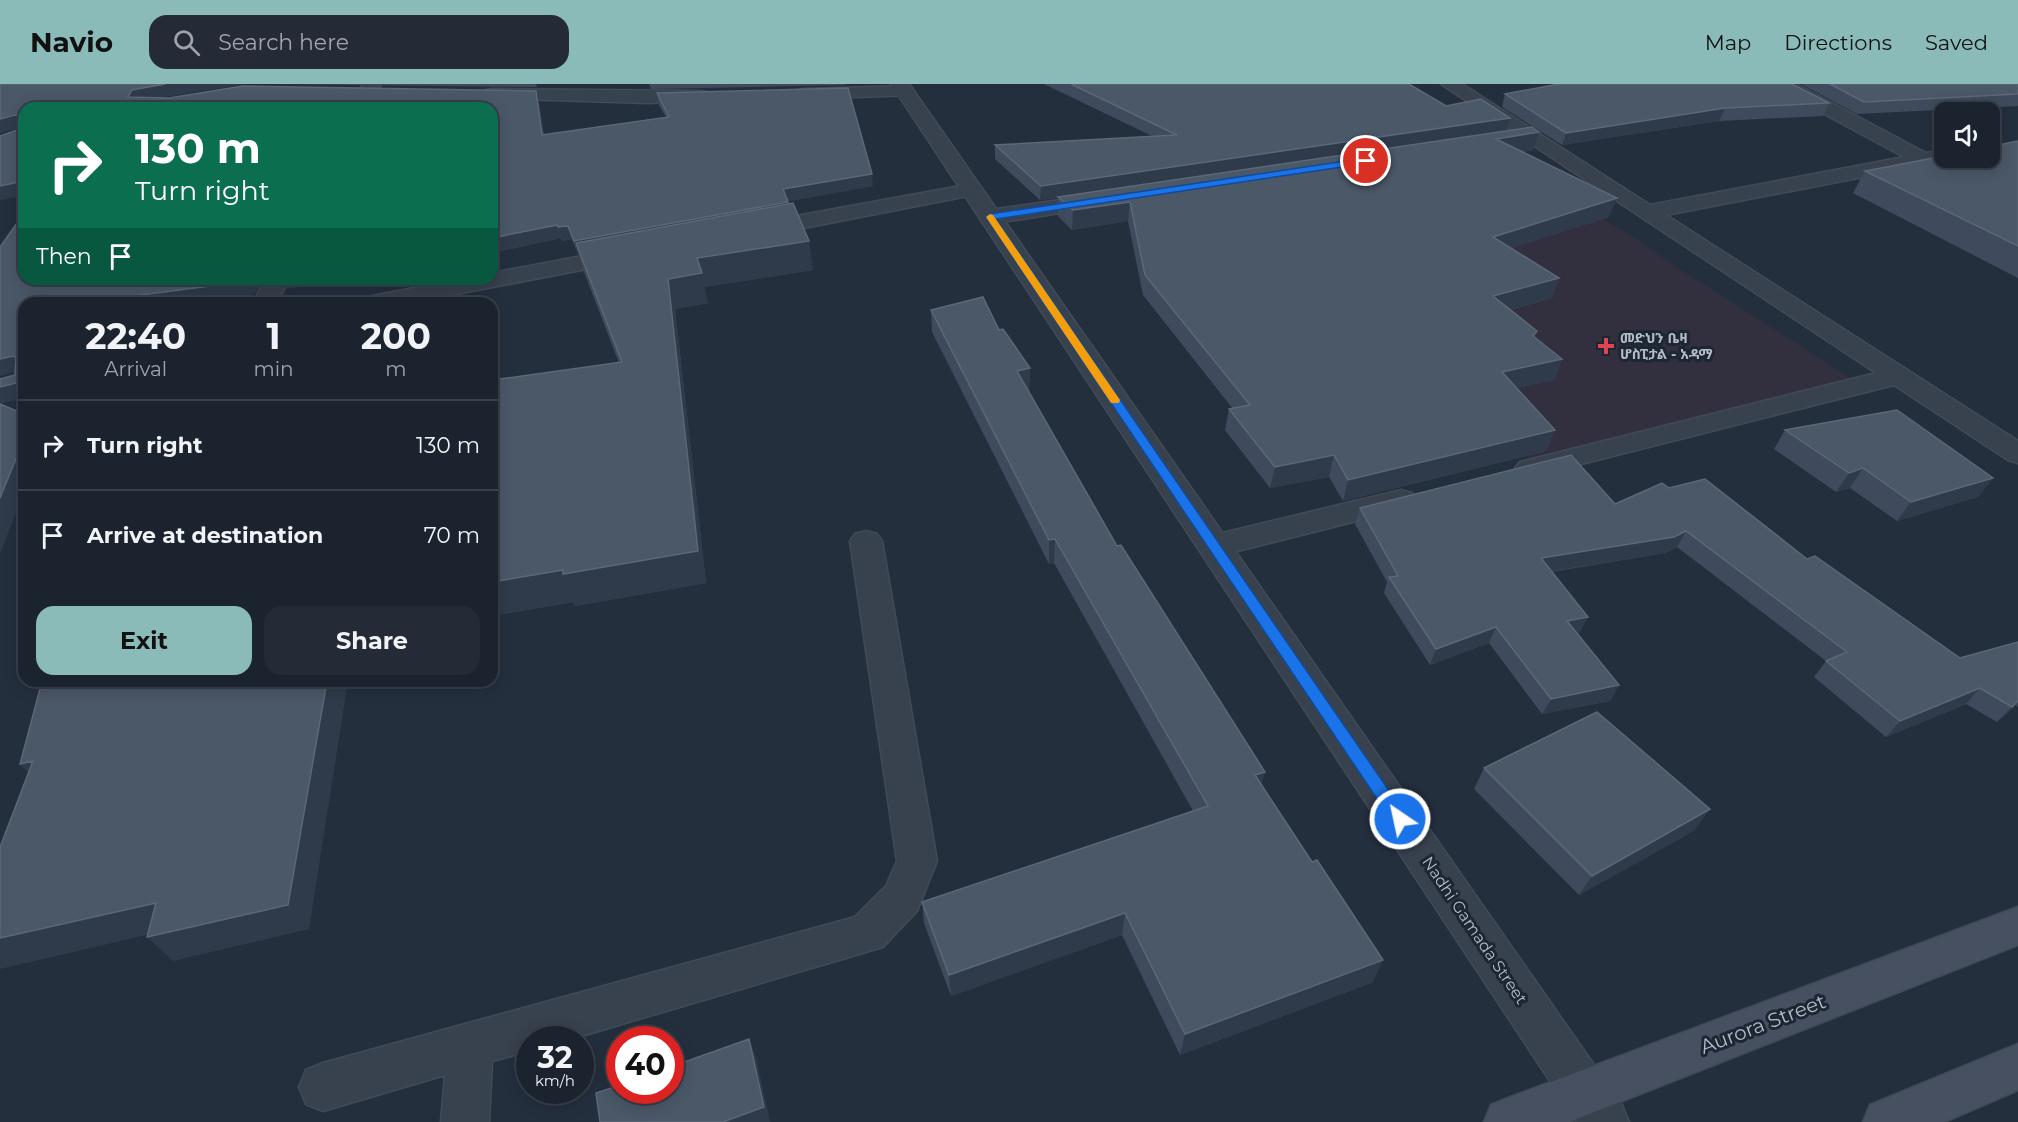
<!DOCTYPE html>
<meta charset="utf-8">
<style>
:root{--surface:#1b232e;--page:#242b36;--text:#f1f3f6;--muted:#a0a4aa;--line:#39404a;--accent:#8bbbb9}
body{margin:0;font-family:Montserrat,"Noto Sans Ethiopic",sans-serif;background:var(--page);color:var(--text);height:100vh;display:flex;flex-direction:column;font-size:22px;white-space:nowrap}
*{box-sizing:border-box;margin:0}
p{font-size:20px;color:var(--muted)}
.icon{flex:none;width:33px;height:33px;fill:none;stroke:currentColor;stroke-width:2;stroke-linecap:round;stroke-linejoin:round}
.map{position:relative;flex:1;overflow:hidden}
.panel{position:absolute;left:18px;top:213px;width:480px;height:390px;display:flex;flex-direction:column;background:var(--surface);border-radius:18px;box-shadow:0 3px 15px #0003,0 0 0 2px var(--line)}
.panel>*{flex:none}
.guide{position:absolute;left:18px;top:18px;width:480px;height:183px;border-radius:18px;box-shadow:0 3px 15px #0003,0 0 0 2px var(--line);background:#0b6e4f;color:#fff;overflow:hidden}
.fabs{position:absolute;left:1934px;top:18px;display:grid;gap:12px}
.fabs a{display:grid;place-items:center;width:66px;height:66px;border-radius:12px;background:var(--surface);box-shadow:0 3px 15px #0003,0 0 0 2px var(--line);font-size:30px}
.speed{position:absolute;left:516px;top:942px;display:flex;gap:12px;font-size:30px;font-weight:700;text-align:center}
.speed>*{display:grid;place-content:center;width:78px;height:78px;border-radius:50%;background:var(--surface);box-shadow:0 3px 15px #0003,0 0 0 2px var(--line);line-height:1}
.speed small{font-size:15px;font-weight:400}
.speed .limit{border:9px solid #d22;background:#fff;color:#111}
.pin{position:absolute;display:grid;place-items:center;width:51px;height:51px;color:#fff;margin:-26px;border:3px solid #fff;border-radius:50%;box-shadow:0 2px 6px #0007}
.me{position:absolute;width:66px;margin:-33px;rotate:326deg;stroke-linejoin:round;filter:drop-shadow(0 0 4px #0008)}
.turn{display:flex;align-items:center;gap:21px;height:126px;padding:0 18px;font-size:27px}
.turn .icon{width:78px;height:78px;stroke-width:2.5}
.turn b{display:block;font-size:42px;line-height:51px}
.then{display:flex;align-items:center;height:57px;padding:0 18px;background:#0003;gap:12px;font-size:22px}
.eta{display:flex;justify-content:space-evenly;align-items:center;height:102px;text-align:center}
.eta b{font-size:36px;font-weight:700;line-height:42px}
.action{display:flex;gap:12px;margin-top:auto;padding:12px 18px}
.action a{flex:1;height:69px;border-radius:18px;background:var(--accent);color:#111;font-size:24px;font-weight:700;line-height:69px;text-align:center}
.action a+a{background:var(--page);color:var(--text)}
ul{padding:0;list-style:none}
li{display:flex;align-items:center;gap:18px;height:90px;padding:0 18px;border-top:2px solid var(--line)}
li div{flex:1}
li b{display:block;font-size:22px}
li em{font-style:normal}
header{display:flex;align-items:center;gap:36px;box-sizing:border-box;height:84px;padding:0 30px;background:var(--accent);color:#111}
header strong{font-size:28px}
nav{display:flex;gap:33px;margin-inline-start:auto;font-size:21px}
.search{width:420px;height:54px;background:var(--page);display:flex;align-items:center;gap:15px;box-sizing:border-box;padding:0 21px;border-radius:18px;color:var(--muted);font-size:22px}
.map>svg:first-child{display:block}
.medical{fill:#32303f}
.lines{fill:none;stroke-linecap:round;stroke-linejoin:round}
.minor-casing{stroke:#414a57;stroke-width:3}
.tertiary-casing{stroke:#414a57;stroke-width:3}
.secondary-casing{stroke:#414a57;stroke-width:3}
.minor{fill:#38414e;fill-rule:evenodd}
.tertiary{fill:#38414e;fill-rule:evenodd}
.secondary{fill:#465061;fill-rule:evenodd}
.wall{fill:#3f4b5c}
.shaded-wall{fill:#2f3b4b}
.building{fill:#4b5868;stroke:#5c6777;stroke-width:1.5}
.route{fill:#1a73e8;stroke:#114b97;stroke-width:1.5}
.slow{fill:#f59e0b}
.health-dot{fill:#e0444e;stroke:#1d2633;stroke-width:2}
.labels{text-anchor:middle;stroke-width:6;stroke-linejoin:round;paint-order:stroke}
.far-poi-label{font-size:14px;font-weight:bold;fill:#b4bcc9;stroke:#1d2633;text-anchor:start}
.street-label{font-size:16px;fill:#b4bcc9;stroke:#1d2633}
.near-street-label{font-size:20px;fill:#b4bcc9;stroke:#1d2633}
</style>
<header>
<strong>Navio</strong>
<div class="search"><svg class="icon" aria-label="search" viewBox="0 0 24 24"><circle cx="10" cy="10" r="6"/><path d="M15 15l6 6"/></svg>Search here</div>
<nav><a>Map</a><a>Directions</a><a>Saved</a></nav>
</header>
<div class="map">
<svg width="2018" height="1038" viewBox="0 0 2018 1038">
<rect width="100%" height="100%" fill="#242f3e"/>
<!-- medical -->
<path class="medical" d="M1589 128 1626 148 1669 178 1861 301 1538 382 1349 201Z"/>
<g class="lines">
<defs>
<path id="minor" d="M363 0H381L369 24H351Z
M1441 0H1462L1650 121 1904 73 1776 4 1773 0H1796L1926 69 1944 66V74H1953L1951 76 1666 131 2018 357V379L2008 376 1894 301 1530 393 1520 390 1515 384 1520 378 1876 289Z
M905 2 911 3 914 7 911 11 804 15 798 14 795 10 798 6 804 5Z
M492 5 701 7 707 8 710 12 707 16 701 17 647 19 486 14 483 10 486 6Z
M971 100 978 102 982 106 978 110 758 153 750 151 747 146 750 141 758 139Z
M1102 110 1110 111 1113 116 1110 121 990 140 982 138 979 133 982 128 990 126Z
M625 164 633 166 636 171 633 176 410 219H360L363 214 372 212 461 195H492V189Z
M265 195H289L277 219H253Z
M1401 406 1412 409 1416 416 1412 423 1214 473 1203 469 1198 462 1203 455 1214 451Z
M866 447 877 450 882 457 937 777 917 827 883 863 568 956H530V967L492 977 489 1038H441L445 991 323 1027 306 1020 299 1003 306 986 323 979 855 833 886 802 897 777 850 457 855 450Z"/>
<path id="tertiary" d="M891 0H909L1622 1021 1629 1038H1577Z"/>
<path id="secondary" d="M2018 823V861L1569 1038H1484L1491 1021 1508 1014Z
M2018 960V1006L1944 1038H1863L1870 1021Z"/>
</defs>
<!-- minor casing -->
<use href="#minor" class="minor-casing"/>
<!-- tertiary casing -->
<use href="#tertiary" class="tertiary-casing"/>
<!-- secondary casing -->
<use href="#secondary" class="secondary-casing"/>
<!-- minor -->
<use href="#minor" class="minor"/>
<!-- tertiary -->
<use href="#tertiary" class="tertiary"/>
<!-- secondary -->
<use href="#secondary" class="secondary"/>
</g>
<!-- wall -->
<path class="wall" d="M0 0 158 14 539 19 544 50 666 33 659 21 657 9 873 102 788 117 813 186 704 203 708 219 675 225 706 499 575 522 573 518 492 532V307L619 279 584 188 579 171H578L572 155 562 157 561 154 492 169V24H24L17 46V44L0 49Z
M268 0H536L537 3Z
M649 0H845L846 1 651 5Z
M1044 0H1409L1446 22 1506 47 1533 66 1523 68 1609 133 1511 164 1559 194 1552 214 1510 226 1535 254 1562 275 1554 296 1517 304 1555 346 1546 367 1343 417 1329 393 1270 404 1225 346 1229 325H1233L1143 211 1128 137 1072 146 1058 132V114L1040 116 995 75V61L1152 52Z
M1556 0H1792L1829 19 1823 32 1719 37 1562 61 1502 23 1505 10 1557 0Z
M1801 0H2018V22L1857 30Z
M2018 58V194L1853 109 1865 87Z
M931 226 999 246 1030 284 1029 307 1117 462 1262 701 1373 898 1180 971 1122 851 951 912 924 839 922 818 1193 727 1054 479 1049 480 932 248Z
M1785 346 1993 394 1978 413 1897 437 1850 404 1836 408 1774 365Z
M1669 404 1807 475 1960 574 2018 558V623L2016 621 1997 638 1966 620 1886 653 1814 593 1826 577 1677 463 1665 469 1551 488 1588 533 1579 549 1577 550 1619 601 1610 617 1542 630 1489 559 1430 581 1384 509 1387 498 1355 440 1360 424 1615 420Z
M1484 684 1695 746 1579 811 1474 705Z"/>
<!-- shaded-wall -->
<path class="shaded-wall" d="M165 0H246L146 16 128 13 132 6Z
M536 7 539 19 545 63 542 51Z
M1725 24 1719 37 1562 61 1566 49Z
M18 30 24 43 0 49V35Z
M1510 34 1506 48 1040 116 1041 102Z
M1539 48 1533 66 1491 73 1496 55Z
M872 90 873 102 785 118 783 105Z
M24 97V112L0 116V102Z
M1617 114 1609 133 1487 172 1493 153Z
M788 118 790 131 576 159 579 171H578L574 157Z
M1130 118 1128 137 1072 146 1073 126Z
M557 141 561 154 492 169V154Z
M568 142 572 155 562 157 558 143Z
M809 157 813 186 704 203 708 219 675 225 706 499 575 522 573 518 492 532V498L563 486 668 195 697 174Z
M1559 194 1552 214 1487 232 1493 212Z
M249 195H264L255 210 192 219H109L111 215Z
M282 195H317L318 199 287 205Z
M13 272 23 286 0 292V275Z
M1562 275 1554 296 1495 309 1502 288Z
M1030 284 1029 307 1017 310V287Z
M24 297V314L0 320V303Z
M1555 346 1546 367 1343 417 1348 396Z
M24 355V408L0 470V414Z
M1334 371 1329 393 1270 404 1275 383Z
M1863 384 1850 404 1836 408 1849 389Z
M1993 394 1978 413 1897 437 1911 418Z
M1686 447 1677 463 1665 469 1533 490 1541 474Z
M1055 455 1054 479 1049 480V456Z
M1588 533 1579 549 1559 553 1567 537Z
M1496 543 1489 559 1430 581 1436 565Z
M327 597H348L309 845 173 877 147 853Z
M1619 601 1610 617 1542 630 1551 615Z
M1980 604 1966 620 1886 653 1900 637Z
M2018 617V619L1997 638Z
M33 677 46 706 20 680Z
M1265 688 1259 711 1255 691Z
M1710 725 1695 746 1579 811 1592 792Z
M156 819 181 843 0 885V854Z
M1125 829 1122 851 951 912 949 891Z
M1383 876 1373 898 1180 971 1185 950Z
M749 955 756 973 770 1038H723Z"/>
<!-- building -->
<path class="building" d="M0 0H165L132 6 128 13 169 14 243 2 536 7 542 51 669 33 657 9 848 4 872 90 783 105 788 118 574 157 568 142 558 143 557 141 492 154V24H24V97L0 102V52L17 46 18 30 0 35Z
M1071 0H1409L1446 22 1481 15 1510 34 1041 102 995 61 1177 51Z
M1559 0H1792L1829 19 1725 24 1566 49 1505 10Z
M1830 0H2018V10L1864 18Z
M1532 43 1539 48 1496 55 1617 114 1493 153 1559 194 1493 212 1537 247 1533 252 1562 275 1502 288 1555 346 1348 396 1334 371 1275 383 1229 325 1250 321 1145 191 1130 118 1073 126 1058 113Z
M2017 57 2018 58V162L1865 87 1944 72V74H1989V63Z
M793 119 809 157 697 174 702 189 668 195 698 467 563 490V486L492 498V307L493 296 622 278 576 159Z
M24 129V195H249L248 197 111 215 109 219H24V297L0 303V295L15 291 16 274 13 272 0 275V163Z
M983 213 999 246 1003 245 1030 284 1017 287 1117 462 1121 461 1265 688 1255 691 1312 778 1317 776 1383 876 1185 950 1125 829 949 891 922 818 1208 722 1055 455 1049 456 931 226Z
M0 320 24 330V355L0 414Z
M1897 326 1993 394 1911 418 1863 384 1849 389 1785 346Z
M1571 371 1615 420 1662 399 1669 404 1705 395 1807 475 1815 472 1960 574 2018 558V617L2012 623 1980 604 1900 637 1826 577 1847 568 1686 447 1674 453 1541 474 1588 533 1567 537 1619 601 1551 615 1496 543 1436 565 1389 493 1398 492 1360 424Z
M42 597H327L288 821 147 853 156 819 0 854V763L33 677 20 680Z
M1597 628 1710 725 1592 792 1484 684Z
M749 955 764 1023 723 1038H600L596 1009 620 1001V1006H670V983Z"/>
<!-- route -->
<path class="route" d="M1366 74 1370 77 1369 79 996 135 1405 730 1408 735 1405 740 1400 742 1394 740 986 133 990 130Z"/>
<!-- slow -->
<path class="slow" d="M990 130 993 131 1120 316 1119 319H1111L1109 316 986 133Z"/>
<!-- markers -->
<path class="health-dot" d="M1603 253h6v6h6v6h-6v6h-6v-6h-6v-6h6z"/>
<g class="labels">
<!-- far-poi labels -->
<g class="far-poi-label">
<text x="1620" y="259">መድህን ቤዛ<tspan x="1620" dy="16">ሆስፒታል - አዳማ</tspan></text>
</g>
<!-- street labels -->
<g class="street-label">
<text transform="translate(1475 846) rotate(56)" y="6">Nadhi Gamada Street</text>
</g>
<!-- near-street labels -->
<g class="near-street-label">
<text transform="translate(1763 940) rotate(-21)" y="7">Aurora Street</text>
</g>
</g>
</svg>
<div class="fabs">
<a><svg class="icon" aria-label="sound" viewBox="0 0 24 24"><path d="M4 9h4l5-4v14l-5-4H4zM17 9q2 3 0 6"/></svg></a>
</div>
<div class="speed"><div>32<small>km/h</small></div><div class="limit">40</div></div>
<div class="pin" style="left:1366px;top:77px;background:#d93025"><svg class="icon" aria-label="arrive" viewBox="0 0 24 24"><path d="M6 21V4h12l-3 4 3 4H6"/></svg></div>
<svg class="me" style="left:1400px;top:735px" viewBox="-20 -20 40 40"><circle r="17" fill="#1a73e8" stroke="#fff" stroke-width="3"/><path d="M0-11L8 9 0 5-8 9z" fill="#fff"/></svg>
<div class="guide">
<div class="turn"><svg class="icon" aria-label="right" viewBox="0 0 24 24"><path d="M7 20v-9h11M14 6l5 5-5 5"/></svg><div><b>130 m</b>Turn right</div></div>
<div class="then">Then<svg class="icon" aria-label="arrive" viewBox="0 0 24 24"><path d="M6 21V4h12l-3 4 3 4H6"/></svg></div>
</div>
<section class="panel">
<div class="eta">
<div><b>22:40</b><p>Arrival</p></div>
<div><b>1</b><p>min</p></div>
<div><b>200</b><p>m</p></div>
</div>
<ul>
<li><svg class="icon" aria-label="right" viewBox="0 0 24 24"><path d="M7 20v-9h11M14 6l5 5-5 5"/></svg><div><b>Turn right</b></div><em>130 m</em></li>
<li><svg class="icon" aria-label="arrive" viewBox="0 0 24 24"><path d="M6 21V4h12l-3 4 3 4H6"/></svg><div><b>Arrive at destination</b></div><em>70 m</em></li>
</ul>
<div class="action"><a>Exit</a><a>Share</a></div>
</section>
</div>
